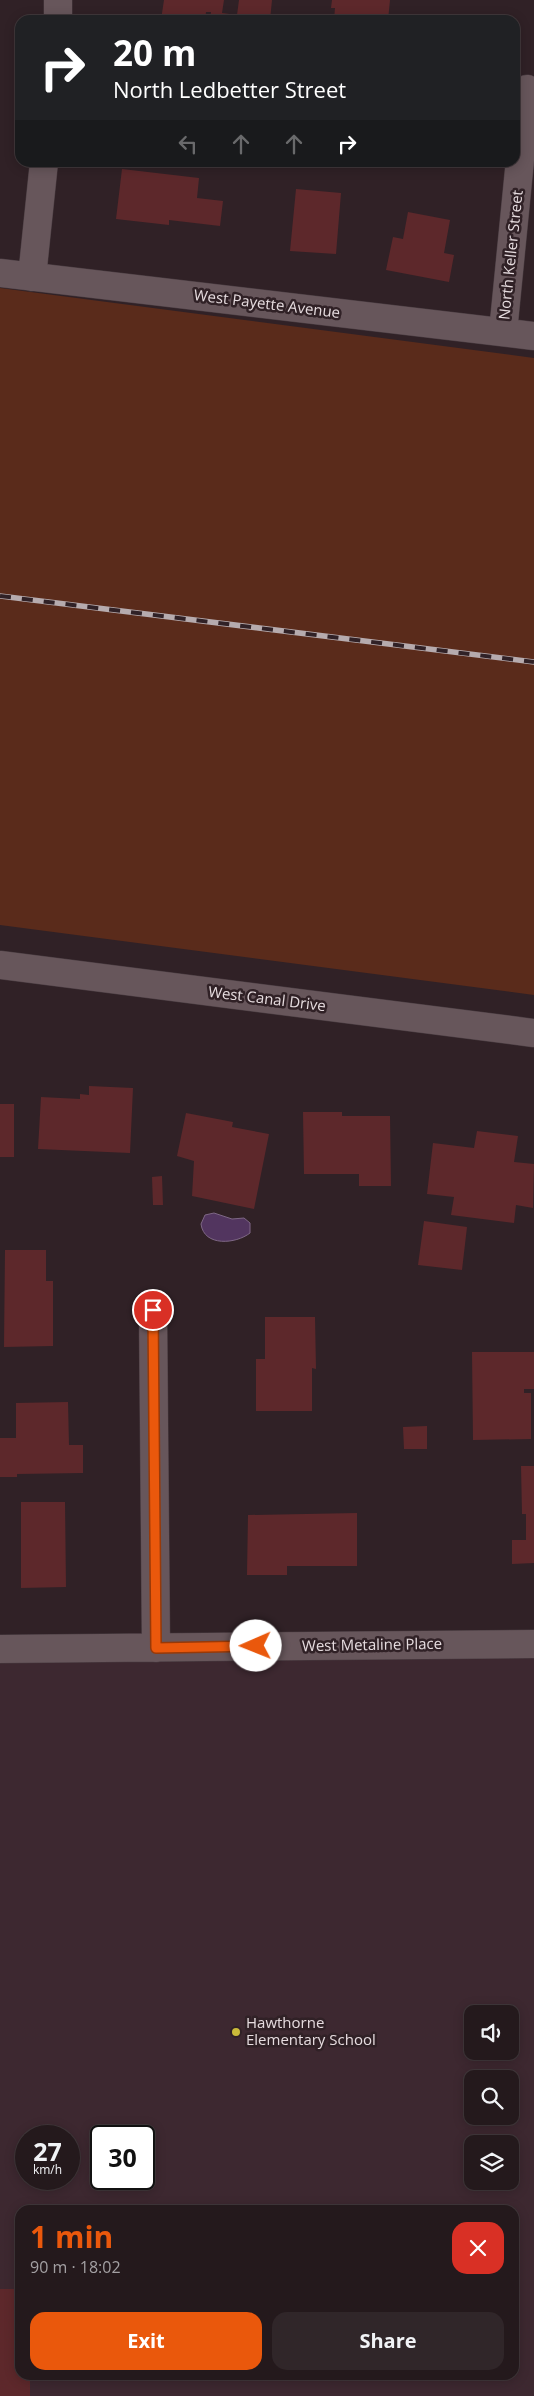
<!DOCTYPE html>
<meta charset="utf-8">
<style>
:root{--surface:#24191c;--page:#302629;--text:#f1f3f6;--muted:#a3a0a3;--line:#41383b;--accent:#ea580c}
body{margin:0;font-family:"Open Sans",sans-serif;background:var(--page);color:var(--text);height:100vh;display:flex;flex-direction:column;font-size:19px;white-space:nowrap}
*{box-sizing:border-box;margin:0}
p{font-size:16px;color:var(--muted)}
.icon{flex:none;width:28px;height:28px;fill:none;stroke:currentColor;stroke-width:2;stroke-linecap:round;stroke-linejoin:round}
.map{position:relative;flex:1;overflow:hidden}
.panel{position:absolute;left:15px;top:2205px;width:504px;height:175px;display:flex;flex-direction:column;background:var(--surface);border-radius:15px;box-shadow:0 2px 12px #0003,0 0 0 1px var(--line)}
.panel>*{flex:none}
.guide{position:absolute;left:15px;top:15px;width:505px;height:152px;border-radius:15px;box-shadow:0 2px 12px #0003,0 0 0 1px var(--line);background:#202124;color:#fff;overflow:hidden}
.fabs{position:absolute;left:464px;top:2005px;display:grid;gap:10px}
.fabs a{display:grid;place-items:center;width:55px;height:55px;border-radius:10px;background:var(--surface);box-shadow:0 2px 12px #0003,0 0 0 1px var(--line);font-size:25px}
.speed{position:absolute;left:15px;top:2125px;display:flex;gap:10px;font-size:25px;font-weight:700;text-align:center}
.speed>*{display:grid;place-content:center;width:65px;height:65px;border-radius:50%;background:var(--surface);box-shadow:0 2px 12px #0003,0 0 0 1px var(--line);line-height:1}
.speed small{font-size:12px;font-weight:400}
.speed .limit{border:2px solid #111;border-radius:8px;background:#fff;color:#111}
.pin{position:absolute;display:grid;place-items:center;width:42px;height:42px;color:#fff;margin:-21px;border:2px solid #fff;border-radius:50%;box-shadow:0 1px 5px #0007}
.me{position:absolute;width:55px;margin:-28px;rotate:269deg;stroke-linejoin:round;filter:drop-shadow(0 0 4px #0008)}
.turn{display:flex;align-items:center;gap:18px;height:105px;padding:0 15px;font-size:22px}
.turn .icon{width:65px;height:65px;stroke-width:2.5}
.turn b{display:block;font-size:35px;line-height:42px}
.lanes{display:flex;align-items:center;height:48px;padding:0 15px;background:#0003;justify-content:center;gap:25px;direction:ltr}
.lanes .off{opacity:.35}
.round{display:grid;place-items:center;flex:none;width:52px;height:52px;border-radius:15px;background:var(--page)}
.headline{display:flex;align-items:center;justify-content:space-between;height:85px;padding:0 15px}
h1{font-size:30px;font-weight:700;line-height:38px;color:var(--accent)}
.action{display:flex;gap:10px;margin-top:auto;padding:10px 15px}
.action a{flex:1;height:58px;border-radius:15px;background:var(--accent);color:#fff;font-size:20px;font-weight:700;line-height:58px;text-align:center}
.action a+a{background:var(--page);color:var(--text)}
.map>svg:first-child{display:block}
.built{fill:#3d2830;fill-rule:evenodd}
.green{fill:#5a2b1b}
.water{fill:#52355f;stroke:#7e6785}
.building{fill:#5d282b}
.lines{fill:none;stroke-linecap:round;stroke-linejoin:round}
.minor-casing{stroke:#493c41;stroke-width:29}
.minor{stroke:#67565b;stroke-width:28}
.rail-casing{stroke:#b6abae;stroke-width:5.5}
.rail{stroke:#302126;stroke-width:4;stroke-dasharray:11;stroke-linecap:butt}
.route-casing{stroke:#983908;stroke-width:12}
.route{stroke:#ea580c;stroke-width:9}
.poi-dot{fill:#caba3a;stroke:#302126;stroke-width:2}
.labels{text-anchor:middle;stroke-width:5;stroke-linejoin:round;paint-order:stroke}
.street-label{font-size:15px;fill:#e6dcdf;stroke:#302126}
.poi-label{font-size:15px;fill:#e6dcdf;stroke:#302126;text-anchor:start}
</style>
<div class="map">
<svg width="534" height="2396" viewBox="0 0 534 2396">
<rect width="100%" height="100%" fill="#302126"/>
<!-- built -->
<path class="built" d="M534 1644V2396H0V1649ZM472 2014H510V2051H472ZM472 2079H510V2116H472ZM26 2136H69V2179H26ZM101 2136H144V2179H101ZM472 2144H510V2181H472ZM20 2210H514V2375H20Z"/>
<!-- green -->
<path class="green" d="M0 288 534 358V995L0 925Z"/>
<!-- water -->
<path class="water" d="M214 1213 232 1219 244 1218 250 1223V1233C236 1244 204 1247 201 1224L205 1215Z"/>
<!-- building -->
<path class="building" d="M164 0H224L222 13 237 15 239 0H272L270 20 244 18V20H210L211 12H206L205 20H161Z
M332 0H390L388 20H334L335 8H331Z
M122 169 199 178 197 198 223 201 220 226 169 220V225L116 219Z
M296 189 341 193 336 254 290 251Z
M408 212 450 220 444 253 454 255 449 282 386 270 393 237 403 239Z
M89 1086 133 1088 130 1153 38 1149 41 1097 80 1099V1094L89 1095Z
M0 1104H14V1157H0Z
M303 1112H342V1116H390L391 1186H359V1174H304Z
M186 1113 233 1122 232 1127 269 1134 254 1209 192 1196 194 1161 177 1156Z
M477 1131 518 1136 514 1162 534 1164 533 1208 516 1205 514 1223 451 1215 454 1197 427 1194 433 1143 474 1148Z
M162 1176 163 1205H153L152 1177Z
M424 1221 467 1227 462 1270 418 1265Z
M5 1250H46V1281H53V1346L4 1347Z
M265 1317H315L316 1369 312 1368V1411H256V1359H265Z
M472 1352H534V1389H524V1393H531V1439L473 1440Z
M68 1402 69 1445H83V1473L17 1474V1477H0V1438H16V1403Z
M427 1426V1449H404L403 1427Z
M521 1466H534V1563L512 1564V1540H526V1514H522Z
M21 1502H65L66 1587 21 1588Z
M357 1513V1566H287V1575H247L248 1515Z
M0 2289H20V2375H56V2378H30V2396H0Z"/>
<g class="lines">
<defs>
<path id="minor" d="M58 0V20
M0 273 534 336
M32 277 44 162
M503 332 527 89
M0 965 534 1033
M153 1310 156 1648
M0 1649 534 1644"/>
</defs>
<!-- minor casing -->
<use href="#minor" class="minor-casing"/>
<!-- minor -->
<use href="#minor" class="minor"/>
<defs>
<path id="rail" d="M0 596 534 662"/>
</defs>
<!-- rail casing -->
<use href="#rail" class="rail-casing"/>
<!-- rail -->
<use href="#rail" class="rail"/>
</g>
<g class="lines">
<defs>
<path id="route" d="M153 1310 156 1648 256 1646"/>
</defs>
<!-- route casing -->
<use href="#route" class="route-casing"/>
<!-- route -->
<use href="#route" class="route"/>
</g>
<!-- markers -->
<circle class="poi-dot" cx="236" cy="2032" r="5"/>
<g class="labels">
<!-- street labels -->
<g class="street-label">
<text transform="translate(511 255) rotate(-84)" y="5">North Keller Street</text>
<text transform="translate(267 304) rotate(7)" y="5">West Payette Avenue</text>
<text transform="translate(267 999) rotate(7)" y="5">West Canal Drive</text>
<text transform="translate(372 1645) rotate(-1)" y="5">West Metaline Place</text>
</g>
<!-- poi labels -->
<g class="poi-label">
<text x="246" y="2028">Hawthorne<tspan x="246" dy="17">Elementary School</tspan></text>
</g>
</g>
</svg>
<div class="fabs">
<a><svg class="icon" aria-label="sound" viewBox="0 0 24 24"><path d="M4 9h4l5-4v14l-5-4H4zM17 9q2 3 0 6"/></svg></a>
<a><svg class="icon" aria-label="search" viewBox="0 0 24 24"><circle cx="10" cy="10" r="6"/><path d="M15 15l6 6"/></svg></a>
<a><svg class="icon" aria-label="layers" viewBox="0 0 24 24"><path d="M12 4l9 5-9 5-9-5zM3 14l9 5 9-5"/></svg></a>
</div>
<div class="speed"><div>27<small>km/h</small></div><div class="limit">30</div></div>
<div class="pin" style="left:153px;top:1310px;background:#d93025"><svg class="icon" aria-label="arrive" viewBox="0 0 24 24"><path d="M6 21V4h12l-3 4 3 4H6"/></svg></div>
<svg class="me" style="left:256px;top:1646px" viewBox="-20 -20 40 40"><circle r="19" fill="#fff"/><path d="M0-13L10 11 0 6-10 11z" fill="#ea580c"/></svg>
<div class="guide">
<div class="turn"><svg class="icon" aria-label="right" viewBox="0 0 24 24"><path d="M7 20v-9h11M14 6l5 5-5 5"/></svg><div><b>20 m</b>North Ledbetter Street</div></div>
<div class="lanes"><svg class="icon off" aria-label="left" viewBox="0 0 24 24"><path d="M17 20v-9H6M10 6l-5 5 5 5"/></svg><svg class="icon off" aria-label="ahead" viewBox="0 0 24 24"><path d="M12 20V5M6 11l6-6 6 6"/></svg><svg class="icon off" aria-label="ahead" viewBox="0 0 24 24"><path d="M12 20V5M6 11l6-6 6 6"/></svg><svg class="icon" aria-label="right" viewBox="0 0 24 24"><path d="M7 20v-9h11M14 6l5 5-5 5"/></svg></div>
</div>
<section class="panel">
<div class="headline"><div><h1>1 min</h1><p>90 m · 18:02</p></div><a class="round" style="background:#d93025;color:#fff"><svg class="icon" aria-label="close" viewBox="0 0 24 24"><path d="M6 6l12 12M18 6L6 18"/></svg></a></div>
<div class="action"><a>Exit</a><a>Share</a></div>
</section>
</div>
